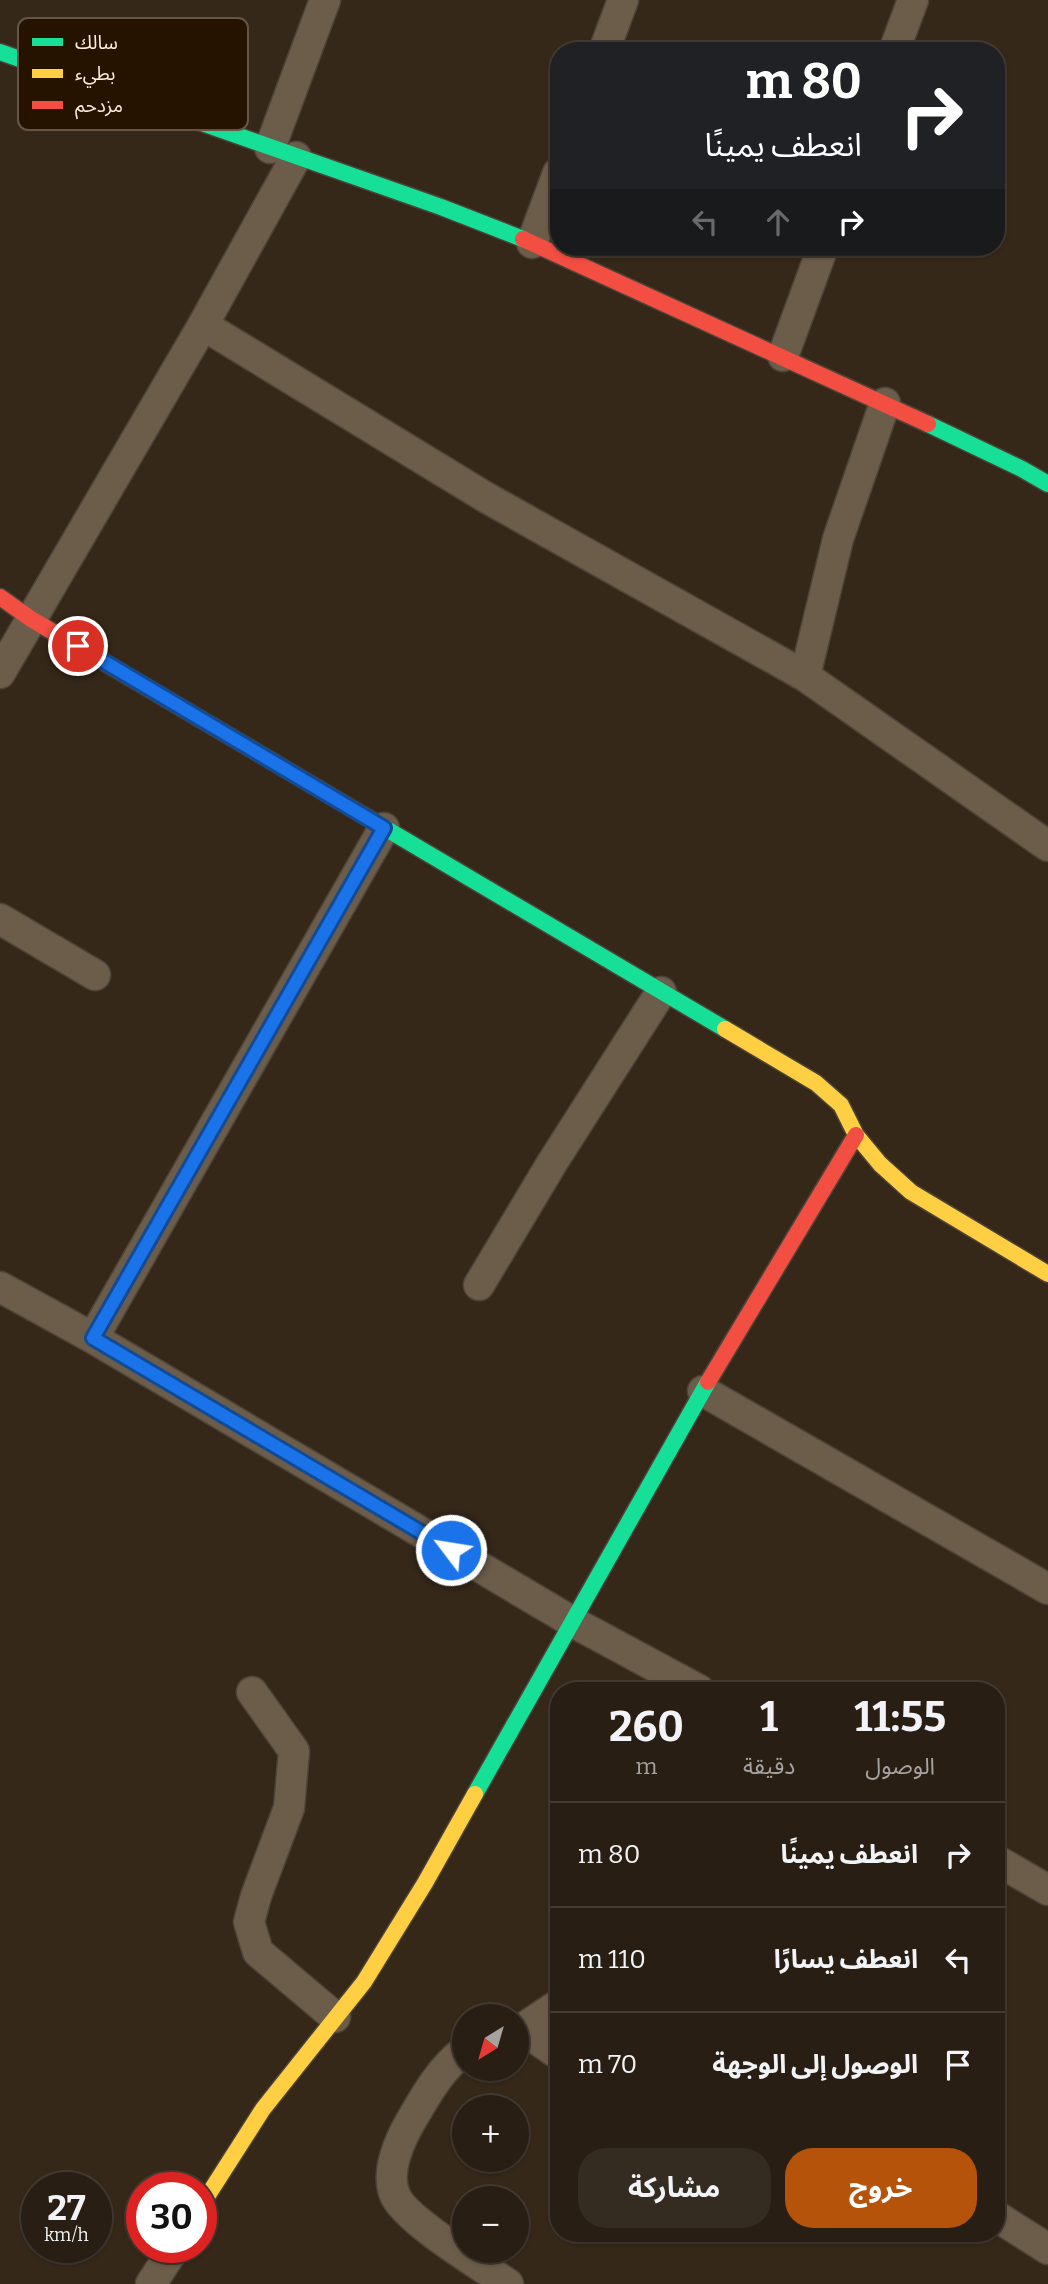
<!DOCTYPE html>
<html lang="ar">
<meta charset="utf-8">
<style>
:root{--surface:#281e13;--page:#342b21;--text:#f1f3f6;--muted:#a5a2a0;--line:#443c33;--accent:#b45309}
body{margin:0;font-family:Bitter,"Noto Sans Arabic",serif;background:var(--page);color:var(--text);direction:rtl;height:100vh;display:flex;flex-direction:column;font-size:26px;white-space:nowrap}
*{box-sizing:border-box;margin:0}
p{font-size:23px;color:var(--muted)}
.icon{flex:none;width:38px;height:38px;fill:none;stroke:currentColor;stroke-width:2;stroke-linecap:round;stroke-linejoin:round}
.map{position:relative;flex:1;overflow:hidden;direction:ltr}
.sheet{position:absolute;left:550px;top:1682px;width:455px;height:560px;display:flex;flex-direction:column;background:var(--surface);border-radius:28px;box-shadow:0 2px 5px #0004,0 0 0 2px var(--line);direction:rtl}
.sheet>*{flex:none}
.banner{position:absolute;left:550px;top:42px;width:455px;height:214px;border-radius:28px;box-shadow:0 2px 5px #0004,0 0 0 2px var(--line);direction:rtl;background:#202124;color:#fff;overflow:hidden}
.needle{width:46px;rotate:217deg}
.fabs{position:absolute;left:452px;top:2004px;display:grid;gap:14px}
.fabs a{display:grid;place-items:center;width:77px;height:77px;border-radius:50%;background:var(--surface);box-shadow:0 2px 5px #0004,0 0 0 2px var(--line);font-size:35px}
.speed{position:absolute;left:21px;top:2172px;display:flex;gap:14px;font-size:35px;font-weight:700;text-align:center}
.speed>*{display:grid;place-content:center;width:91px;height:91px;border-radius:50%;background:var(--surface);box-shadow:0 2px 5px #0004,0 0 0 2px var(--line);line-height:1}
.speed small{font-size:18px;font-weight:400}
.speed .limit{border:10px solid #d22;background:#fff;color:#111}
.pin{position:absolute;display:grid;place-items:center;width:60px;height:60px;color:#fff;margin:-30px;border:4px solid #fff;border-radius:50%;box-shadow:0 2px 7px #0007}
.me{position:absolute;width:77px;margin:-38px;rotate:301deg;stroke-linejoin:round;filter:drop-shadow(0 0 5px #0008)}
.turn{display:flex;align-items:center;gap:24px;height:147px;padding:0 28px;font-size:32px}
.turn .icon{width:91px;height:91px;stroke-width:2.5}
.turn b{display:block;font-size:49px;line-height:60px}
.lanes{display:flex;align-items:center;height:66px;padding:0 28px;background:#0003;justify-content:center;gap:35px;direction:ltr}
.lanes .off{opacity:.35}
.eta{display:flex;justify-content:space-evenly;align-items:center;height:119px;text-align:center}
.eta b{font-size:42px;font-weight:700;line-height:49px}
.action{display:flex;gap:14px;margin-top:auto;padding:14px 28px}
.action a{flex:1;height:80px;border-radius:28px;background:var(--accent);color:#fff;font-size:28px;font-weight:700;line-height:80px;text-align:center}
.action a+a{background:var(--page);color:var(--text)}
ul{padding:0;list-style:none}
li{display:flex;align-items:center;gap:21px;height:105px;padding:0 28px;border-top:2px solid var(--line)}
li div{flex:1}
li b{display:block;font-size:26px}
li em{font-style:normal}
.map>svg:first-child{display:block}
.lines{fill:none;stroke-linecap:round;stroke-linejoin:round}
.street-casing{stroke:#4d4338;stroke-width:33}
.fast-casing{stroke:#4d4338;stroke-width:19}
.slow-casing{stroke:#4d4338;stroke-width:19}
.jam-casing{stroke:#4d4338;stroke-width:19}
.street{stroke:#6c5d4a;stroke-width:30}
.fast{stroke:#16e098;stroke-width:16}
.slow{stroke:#ffcf43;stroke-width:16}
.jam{stroke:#f24e42;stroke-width:16}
.route-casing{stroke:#114b97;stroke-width:18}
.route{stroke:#1a73e8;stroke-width:12}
.key{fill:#251300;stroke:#665543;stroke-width:2}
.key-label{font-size:19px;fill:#feeede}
</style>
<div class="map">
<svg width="1048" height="2284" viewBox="0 0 1048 2284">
<rect width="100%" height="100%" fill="#352819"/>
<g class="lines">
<defs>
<path id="street" d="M604 51 623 0
M894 51 913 0
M270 148 325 0
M532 243 558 173
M203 325 487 498 805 676 1048 846
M783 356 823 247
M0 673 203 325 296 157
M805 676 838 539 885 403
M0 919 95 975
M479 1285 552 1163 661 992
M0 1287 93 1338 571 1621 699 1690
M93 1338 384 828
M703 1391 1048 1589
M252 1692 294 1751 289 1808 256 1896 249 1922 258 1952 335 2017
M996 1860 1048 1890
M522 2029 558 2054
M516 2030 522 2029 558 2005
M464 2051C441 2068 426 2095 412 2119 400 2139 385 2172 395 2195 404 2219 483 2267 508 2284
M996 2216 1048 2249
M151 2284 175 2247"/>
<path id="fast" d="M0 52 441 207 523 239
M928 424 1022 469 1048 484
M214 727 725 1029
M475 1794 708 1382"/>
<path id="slow" d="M725 1029 816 1083 841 1105 856 1135 880 1164 911 1192 1048 1274
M201 2206 263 2109 364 1982 425 1883 475 1794"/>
<path id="jam" d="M523 239 928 424
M0 597 31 619 214 727
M708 1382 856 1135"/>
</defs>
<!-- street casing -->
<use href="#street" class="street-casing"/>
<!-- fast casing -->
<use href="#fast" class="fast-casing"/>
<!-- slow casing -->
<use href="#slow" class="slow-casing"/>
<!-- jam casing -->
<use href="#jam" class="jam-casing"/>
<!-- street -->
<use href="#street" class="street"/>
<!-- fast -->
<use href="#fast" class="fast"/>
<!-- slow -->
<use href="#slow" class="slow"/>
<!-- jam -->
<use href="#jam" class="jam"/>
</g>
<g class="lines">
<defs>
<path id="route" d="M78 646 384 828 93 1338 451 1550"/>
</defs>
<!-- route casing -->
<use href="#route" class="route-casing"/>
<!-- route -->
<use href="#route" class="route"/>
</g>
<!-- legend -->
<rect x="18" y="18" width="230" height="112" rx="10" class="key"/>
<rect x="32" y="38" width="31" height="8" fill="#16e098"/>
<rect x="32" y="69" width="31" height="9" fill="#ffcf43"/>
<rect x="32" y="101" width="31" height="8" fill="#f24e42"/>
<g class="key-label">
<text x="75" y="49">سالك</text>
<text x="75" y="80">بطيء</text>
<text x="75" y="112">مزدحم</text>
</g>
</svg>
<div class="fabs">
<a><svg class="needle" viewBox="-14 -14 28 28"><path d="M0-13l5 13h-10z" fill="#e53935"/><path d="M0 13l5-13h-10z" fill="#a5a2a0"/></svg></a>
<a>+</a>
<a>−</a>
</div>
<div class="speed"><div>27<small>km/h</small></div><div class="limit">30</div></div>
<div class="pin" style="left:78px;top:646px;background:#d93025"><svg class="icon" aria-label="arrive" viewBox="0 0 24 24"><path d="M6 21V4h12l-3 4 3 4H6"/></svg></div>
<svg class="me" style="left:451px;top:1550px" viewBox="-20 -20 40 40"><circle r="17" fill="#1a73e8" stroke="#fff" stroke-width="3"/><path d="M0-11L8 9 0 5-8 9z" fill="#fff"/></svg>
<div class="banner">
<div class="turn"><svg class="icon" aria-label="right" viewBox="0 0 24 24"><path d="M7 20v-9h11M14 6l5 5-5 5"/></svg><div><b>80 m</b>انعطف يمينًا</div></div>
<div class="lanes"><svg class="icon off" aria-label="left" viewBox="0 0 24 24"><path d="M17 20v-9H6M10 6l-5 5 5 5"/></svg><svg class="icon off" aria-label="ahead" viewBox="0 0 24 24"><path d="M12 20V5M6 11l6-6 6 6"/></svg><svg class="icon" aria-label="right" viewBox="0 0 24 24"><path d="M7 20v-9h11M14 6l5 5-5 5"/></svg></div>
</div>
<section class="sheet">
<div class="eta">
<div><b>11:55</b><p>الوصول</p></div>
<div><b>1</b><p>دقيقة</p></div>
<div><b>260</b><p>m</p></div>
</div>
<ul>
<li><svg class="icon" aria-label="right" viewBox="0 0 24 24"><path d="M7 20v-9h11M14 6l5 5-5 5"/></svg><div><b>انعطف يمينًا</b></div><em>80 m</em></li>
<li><svg class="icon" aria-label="left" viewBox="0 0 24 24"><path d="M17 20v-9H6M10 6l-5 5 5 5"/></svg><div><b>انعطف يسارًا</b></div><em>110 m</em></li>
<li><svg class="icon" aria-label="arrive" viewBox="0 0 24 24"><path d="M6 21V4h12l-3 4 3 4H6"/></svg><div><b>الوصول إلى الوجهة</b></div><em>70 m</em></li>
</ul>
<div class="action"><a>خروج</a><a>مشاركة</a></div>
</section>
</div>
